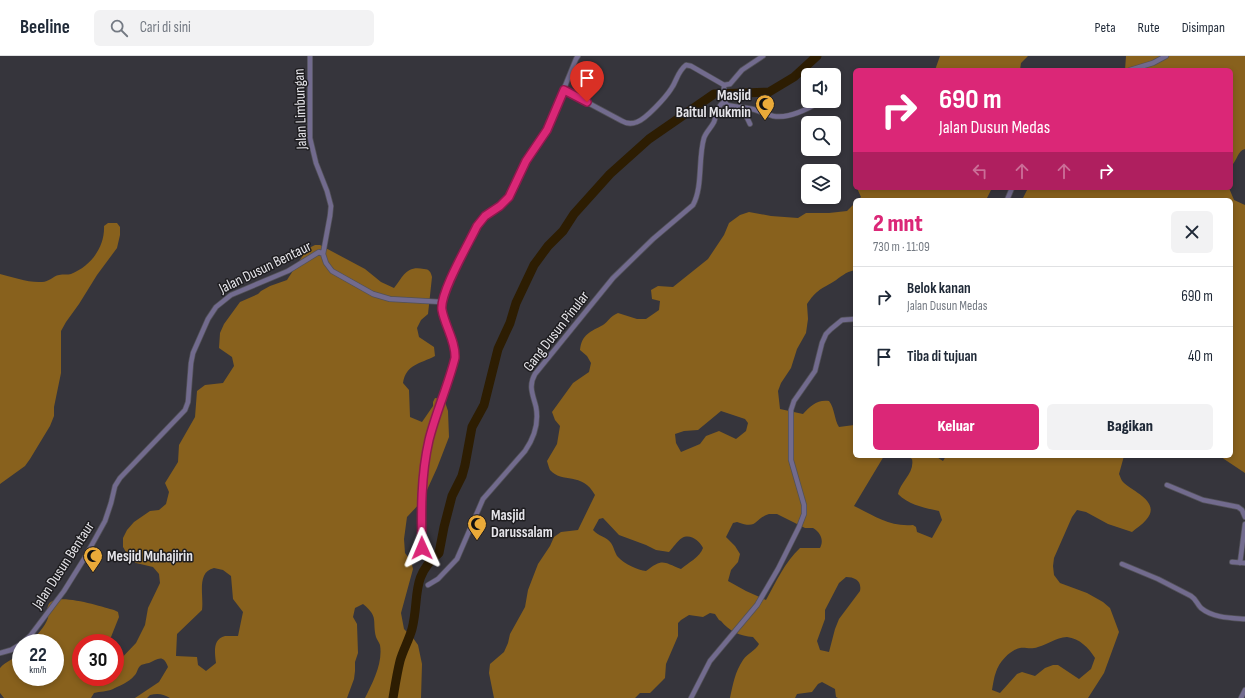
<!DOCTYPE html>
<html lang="id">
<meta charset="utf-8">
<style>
:root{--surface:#fff;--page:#f2f2f3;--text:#1f2937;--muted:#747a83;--line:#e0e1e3;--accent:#db2777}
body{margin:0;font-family:"Sofia Sans Condensed",sans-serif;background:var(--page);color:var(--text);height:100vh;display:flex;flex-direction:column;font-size:15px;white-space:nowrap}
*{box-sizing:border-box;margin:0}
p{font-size:13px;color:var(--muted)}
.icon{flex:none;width:22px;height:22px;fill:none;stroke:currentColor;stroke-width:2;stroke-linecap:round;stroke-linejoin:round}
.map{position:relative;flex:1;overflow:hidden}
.sheet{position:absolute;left:853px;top:142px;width:380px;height:260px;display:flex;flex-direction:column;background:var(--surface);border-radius:6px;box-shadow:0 2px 6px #0003}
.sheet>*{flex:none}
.top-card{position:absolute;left:853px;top:12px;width:380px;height:122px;border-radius:6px;box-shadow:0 2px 6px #0003;background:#db2777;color:#fff;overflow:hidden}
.tools{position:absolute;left:801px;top:12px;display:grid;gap:8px}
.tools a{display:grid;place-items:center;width:40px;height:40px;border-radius:6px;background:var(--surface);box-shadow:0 2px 6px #0003;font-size:20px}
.speed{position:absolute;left:12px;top:578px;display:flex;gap:8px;font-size:20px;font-weight:700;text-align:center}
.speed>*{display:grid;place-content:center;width:52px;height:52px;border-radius:50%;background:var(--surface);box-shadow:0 2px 6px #0003;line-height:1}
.speed small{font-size:10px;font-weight:400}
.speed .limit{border:6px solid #d22;background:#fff;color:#111}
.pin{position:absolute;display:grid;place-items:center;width:34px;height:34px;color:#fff;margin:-41px -17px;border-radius:50% 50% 50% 0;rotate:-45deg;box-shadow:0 0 4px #0007}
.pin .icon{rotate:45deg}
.me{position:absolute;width:44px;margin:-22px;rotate:359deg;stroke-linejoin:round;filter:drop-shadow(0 0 3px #0008)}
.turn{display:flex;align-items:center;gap:14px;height:84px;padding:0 20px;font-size:18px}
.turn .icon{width:52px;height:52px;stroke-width:2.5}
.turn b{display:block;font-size:28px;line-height:34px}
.lanes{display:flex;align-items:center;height:38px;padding:0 20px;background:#0003;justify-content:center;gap:20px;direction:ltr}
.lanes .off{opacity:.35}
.round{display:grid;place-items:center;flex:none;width:42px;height:42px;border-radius:6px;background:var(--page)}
.summary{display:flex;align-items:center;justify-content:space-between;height:68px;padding:0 20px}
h1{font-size:24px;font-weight:800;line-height:30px;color:var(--accent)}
.primary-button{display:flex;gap:8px;margin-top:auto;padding:8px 20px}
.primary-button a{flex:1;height:46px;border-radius:6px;background:var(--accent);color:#fff;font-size:16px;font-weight:800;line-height:46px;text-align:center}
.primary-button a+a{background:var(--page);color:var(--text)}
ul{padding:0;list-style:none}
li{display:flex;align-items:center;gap:12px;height:60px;padding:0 20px;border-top:1px solid var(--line)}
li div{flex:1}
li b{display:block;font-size:15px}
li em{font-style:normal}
header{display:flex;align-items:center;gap:24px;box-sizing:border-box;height:56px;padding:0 20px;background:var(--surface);border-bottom:1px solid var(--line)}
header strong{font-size:19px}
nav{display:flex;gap:22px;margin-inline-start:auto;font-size:14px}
.search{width:280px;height:36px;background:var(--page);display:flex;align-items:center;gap:10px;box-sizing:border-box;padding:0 14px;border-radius:6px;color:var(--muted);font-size:15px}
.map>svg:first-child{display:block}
.forest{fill:#88611d;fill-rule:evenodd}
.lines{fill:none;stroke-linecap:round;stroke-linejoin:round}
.river{stroke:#2d1d02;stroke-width:9}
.minor-casing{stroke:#525158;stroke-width:6}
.minor{stroke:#726b8e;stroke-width:4.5}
.route-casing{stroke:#8e194d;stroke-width:10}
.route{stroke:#db2777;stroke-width:7}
.labels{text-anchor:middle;stroke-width:3;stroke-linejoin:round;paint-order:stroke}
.poi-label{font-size:15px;font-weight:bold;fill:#e6e5ea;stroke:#1e1d20;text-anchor:start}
.street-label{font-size:15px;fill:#e6e5ea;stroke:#1e1d20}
</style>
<header>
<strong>Beeline</strong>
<div class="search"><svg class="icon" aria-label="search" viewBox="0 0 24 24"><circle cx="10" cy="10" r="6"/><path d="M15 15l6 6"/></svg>Cari di sini</div>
<nav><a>Peta</a><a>Rute</a><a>Disimpan</a></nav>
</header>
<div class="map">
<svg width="1245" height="642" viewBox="0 0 1245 642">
<rect width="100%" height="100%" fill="#36353c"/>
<!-- forest -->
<path class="forest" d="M940 0H1028L1021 7 1020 14H935Z
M1126 0H1245V93C1237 95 1238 104 1231 110V14H1125Z
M857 132H992L986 144H858L861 141Z
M1028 132H1229L1234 144 1245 149V417L1224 403 1221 400H1231V144H1022Z
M855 147V214C845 216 841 221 833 226 819 234 816 235 807 248L808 263 806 277 797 293 791 312 781 327 778 335 780 353 803 358C810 350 818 343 829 345 835 353 834 363 839 371L854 369 855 365V400H884L854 450C875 460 889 471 913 469L916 471 917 476 932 482 942 464 939 455C925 452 909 449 898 438 900 426 915 417 912 403L907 400H935L943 405 946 400H1124L1119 418C1120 420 1121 424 1123 426 1133 436 1162 446 1146 464 1142 469 1136 472 1132 476L1108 468 1086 456 1077 454 1072 461 1054 502 1053 510 1054 519 1060 527 1087 537 1103 546 1110 552 1119 576 1104 617 1088 642H838L836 641 835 633 822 626 818 628 812 636 797 638 795 642H730C733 628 735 616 743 604 748 597 755 595 759 588L753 581C740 580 729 575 721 565L719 564 715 558 710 557 703 561 689 559 681 564 678 567V580L666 608 665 622 650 637H640L635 642H494L489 617 490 608 504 596 508 587 510 578 525 551 528 534 538 508 550 490 554 481 561 476 578 474 595 439C582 415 562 428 550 414 549 412 548 408 547 405L557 388 560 370 555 364 552 356 573 327 589 316 591 307 587 300 580 294C582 278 590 276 603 269 609 265 609 261 618 257L637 263H646L659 254 660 245 652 243 651 234 658 230 673 231 708 203 724 179 729 167 740 159 749 156 771 160 798 162 806 157H829L847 155ZM721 355 745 363 748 367 746 375 736 383 719 375 706 380 700 388 681 396 676 387 675 378 684 375 698 374ZM769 458H777L805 472H813C821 477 824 484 820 492H800C785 506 776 526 766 544L746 535 728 525 731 514 738 506 740 498 735 490 726 481 733 467 737 466C759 474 753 463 769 458ZM603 462 619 479 646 489 656 494 669 496C673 492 677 485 682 482 690 477 700 485 703 492 700 501 688 507 681 513 663 506 663 502 646 515 638 514 624 508 618 501 615 498 614 491 611 487 607 481 598 480 593 474L599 463ZM846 521C855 521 862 525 860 535L839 563 835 573 829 596 820 594 817 585 825 563V554L839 527ZM1067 581C1080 583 1088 591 1095 602L1091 613 1079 623 1058 609H1053L1045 612 1035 620 1022 616 1017 618 1000 637 992 634C993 628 994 621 996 616 999 606 1010 594 1020 592 1026 591 1030 594 1038 591 1049 588 1055 582 1067 581Z
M108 167H117L120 171V179L117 192 97 219 79 248 66 266 61 275V317L54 351V360L50 370 30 403 25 410 0 428V218C13 221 28 227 42 226 49 226 53 220 59 219 63 218 68 219 71 218 91 210 105 191 104 170Z
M315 189H320L365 213 381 226 394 232C403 221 406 209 424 213 429 213 431 216 432 221L428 258 421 264 417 272 419 281 434 291 435 300C420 308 406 308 403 327L409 334 410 361 422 366 433 350V346L435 342 442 343 445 346 448 355 449 381 437 412 422 445 407 461 404 483 405 497 411 505 413 513 401 557 404 573 413 582 418 589 422 608 421 642H365C373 626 383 607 380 589 379 586 377 584 376 581 372 564 379 561 363 548L355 552 353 561 357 568 358 597 355 606V615L354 623 347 642H170C163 638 158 637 150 639L147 642H135L159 626 168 611C163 597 157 604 149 607 145 608 142 608 140 610 137 613 137 618 134 620 129 626 119 630 113 633 107 636 100 635 94 637L91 642H4L0 637V612C6 605 15 603 21 596V621H55V587H29C36 580 45 571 48 562 49 558 46 554 48 550 52 534 102 551 114 554L118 556 119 561 111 581 104 587H81V621H115V609L136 587 145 569 148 552 160 527 159 518 153 511 136 507 129 501 123 491V482L127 474 134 466 150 455 159 454 166 448 169 436 165 427 178 406 179 389 195 361 197 335 205 329 223 327 234 310 232 301 219 292 220 277 224 268 240 246 258 238 261 235 270 230 287 224 307 193ZM214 512 223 514 231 520 233 543 243 556 238 580C234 580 229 580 225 580 212 583 215 598 216 607L206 615 198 609 197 601 176 600 177 578 202 554C204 540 196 516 214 512Z"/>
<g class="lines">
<!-- river -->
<path class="river" d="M393 642C395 630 397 617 400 605 403 594 409 584 412 573 420 542 410 521 439 497L444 471 452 440 462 420 465 409 472 371 484 349 498 293 510 267 516 247 534 209 548 190 563 175 574 158 610 118 649 83 714 38 769 36 794 21 817 0"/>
<defs>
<path id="minor" d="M310 0V82L316 107 327 135 331 150 330 160 323 198
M1130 14 1153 7 1166 0
M724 29V44L727 49C735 51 744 51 752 53 759 55 766 58 773 60 788 63 808 53 821 45
M724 29 730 28 742 14 763 0
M564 34 622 65C627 68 632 68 637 66 646 63 666 41 671 33 677 25 677 16 686 9L691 10 724 29
M742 51 750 68
M1007 144 1012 132
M1167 429 1203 444 1238 451 1242 454 1245 461
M422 492V445L425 405 432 375 455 299 442 256V244L444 237 479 166 485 160 503 148 509 141 522 111 543 80 550 67 576 3 578 0
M1232 506 1245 507
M1240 507 1245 468
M1122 508 1158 523 1191 540C1196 543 1197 548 1201 552 1213 562 1231 562 1245 563
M428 529 438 523 457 503 483 443 525 395C534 382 539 367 536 351 533 339 528 330 535 318L613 222 653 183 693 149C703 131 698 102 704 82 706 76 711 72 714 66 717 58 716 51 725 45
M22 587 30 580 64 535 84 503 105 465 111 447 115 430 120 422 185 354 188 346 191 307 193 297 208 263 216 251 231 239 288 215 319 196 323 198 326 207 332 215 373 238 390 243 442 246
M0 597 11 594 21 588
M691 642 710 605 757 549 778 513 799 471 804 458V449L791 404V354L794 345 815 315 822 287 826 278 831 273 842 264 855 263
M1241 642 1245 634"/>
</defs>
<!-- minor casing -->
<use href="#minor" class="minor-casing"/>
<!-- minor -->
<use href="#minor" class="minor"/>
</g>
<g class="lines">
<defs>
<path id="route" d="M422 492C421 456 421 419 429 384 436 356 448 330 455 302 456 286 445 270 442 254 439 238 469 187 477 170L485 160 500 150 509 141 526 105 547 74 564 34 587 46"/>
</defs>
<!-- route casing -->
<use href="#route" class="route-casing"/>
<!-- route -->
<use href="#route" class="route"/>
</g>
<!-- icons -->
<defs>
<symbol id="mosque-pin" viewBox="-11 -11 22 30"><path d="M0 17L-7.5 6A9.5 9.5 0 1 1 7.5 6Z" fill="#eaaa39" stroke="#1e1d20"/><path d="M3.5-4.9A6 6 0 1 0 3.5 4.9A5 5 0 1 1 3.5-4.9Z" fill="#111"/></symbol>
</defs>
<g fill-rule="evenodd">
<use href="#mosque-pin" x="754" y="37" width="22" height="30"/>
<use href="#mosque-pin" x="466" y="457" width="22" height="30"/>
<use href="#mosque-pin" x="82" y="489" width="22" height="30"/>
</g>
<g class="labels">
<!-- poi labels -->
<g class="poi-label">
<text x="751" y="44" text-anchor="end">Masjid<tspan x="751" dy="17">Baitul Mukmin</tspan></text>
<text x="491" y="464">Masjid<tspan x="491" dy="17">Darussalam</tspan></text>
<text x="107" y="505">Mesjid Muhajirin</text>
</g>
<!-- street labels -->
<g class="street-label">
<text transform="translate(300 53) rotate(-92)" y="5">Jalan Limbungan</text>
<text transform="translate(265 211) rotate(-26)" y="5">Jalan Dusun Bentaur</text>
<text transform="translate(556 275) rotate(-52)" y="5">Gang Dusun Pinular</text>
<text transform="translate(63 509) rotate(-57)" y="5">Jalan Dusun Bentaur</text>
</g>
</g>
</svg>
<div class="tools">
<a><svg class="icon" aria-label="sound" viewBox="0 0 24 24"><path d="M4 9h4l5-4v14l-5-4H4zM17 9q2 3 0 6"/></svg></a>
<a><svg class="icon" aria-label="search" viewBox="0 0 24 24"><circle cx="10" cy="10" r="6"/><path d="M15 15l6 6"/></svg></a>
<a><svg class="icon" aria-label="layers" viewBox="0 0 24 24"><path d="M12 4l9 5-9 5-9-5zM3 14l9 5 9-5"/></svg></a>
</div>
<div class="speed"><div>22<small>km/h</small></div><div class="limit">30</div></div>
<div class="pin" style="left:587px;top:46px;background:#d93025"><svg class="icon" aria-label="arrive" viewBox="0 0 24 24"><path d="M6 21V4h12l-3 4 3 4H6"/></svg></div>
<svg class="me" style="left:422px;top:492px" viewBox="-20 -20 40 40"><path d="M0-17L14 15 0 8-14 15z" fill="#db2777" stroke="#fff" stroke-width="4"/></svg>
<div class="top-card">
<div class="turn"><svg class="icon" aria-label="right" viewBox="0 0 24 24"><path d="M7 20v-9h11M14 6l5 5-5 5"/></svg><div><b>690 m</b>Jalan Dusun Medas</div></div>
<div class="lanes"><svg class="icon off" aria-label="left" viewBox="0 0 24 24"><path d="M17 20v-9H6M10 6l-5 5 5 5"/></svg><svg class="icon off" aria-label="ahead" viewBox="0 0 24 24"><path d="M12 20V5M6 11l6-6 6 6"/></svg><svg class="icon off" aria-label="ahead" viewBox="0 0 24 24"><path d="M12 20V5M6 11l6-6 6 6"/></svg><svg class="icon" aria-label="right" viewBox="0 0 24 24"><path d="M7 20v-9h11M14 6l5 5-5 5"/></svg></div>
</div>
<section class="sheet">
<div class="summary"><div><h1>2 mnt</h1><p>730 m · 11:09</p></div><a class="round"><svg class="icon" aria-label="close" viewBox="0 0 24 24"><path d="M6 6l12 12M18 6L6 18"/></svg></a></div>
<ul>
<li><svg class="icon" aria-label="right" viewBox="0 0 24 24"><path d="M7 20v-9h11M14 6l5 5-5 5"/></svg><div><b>Belok kanan</b><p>Jalan Dusun Medas</p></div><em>690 m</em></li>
<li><svg class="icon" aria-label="arrive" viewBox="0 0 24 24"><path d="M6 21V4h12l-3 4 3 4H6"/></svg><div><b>Tiba di tujuan</b></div><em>40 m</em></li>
</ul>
<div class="primary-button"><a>Keluar</a><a>Bagikan</a></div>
</section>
</div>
